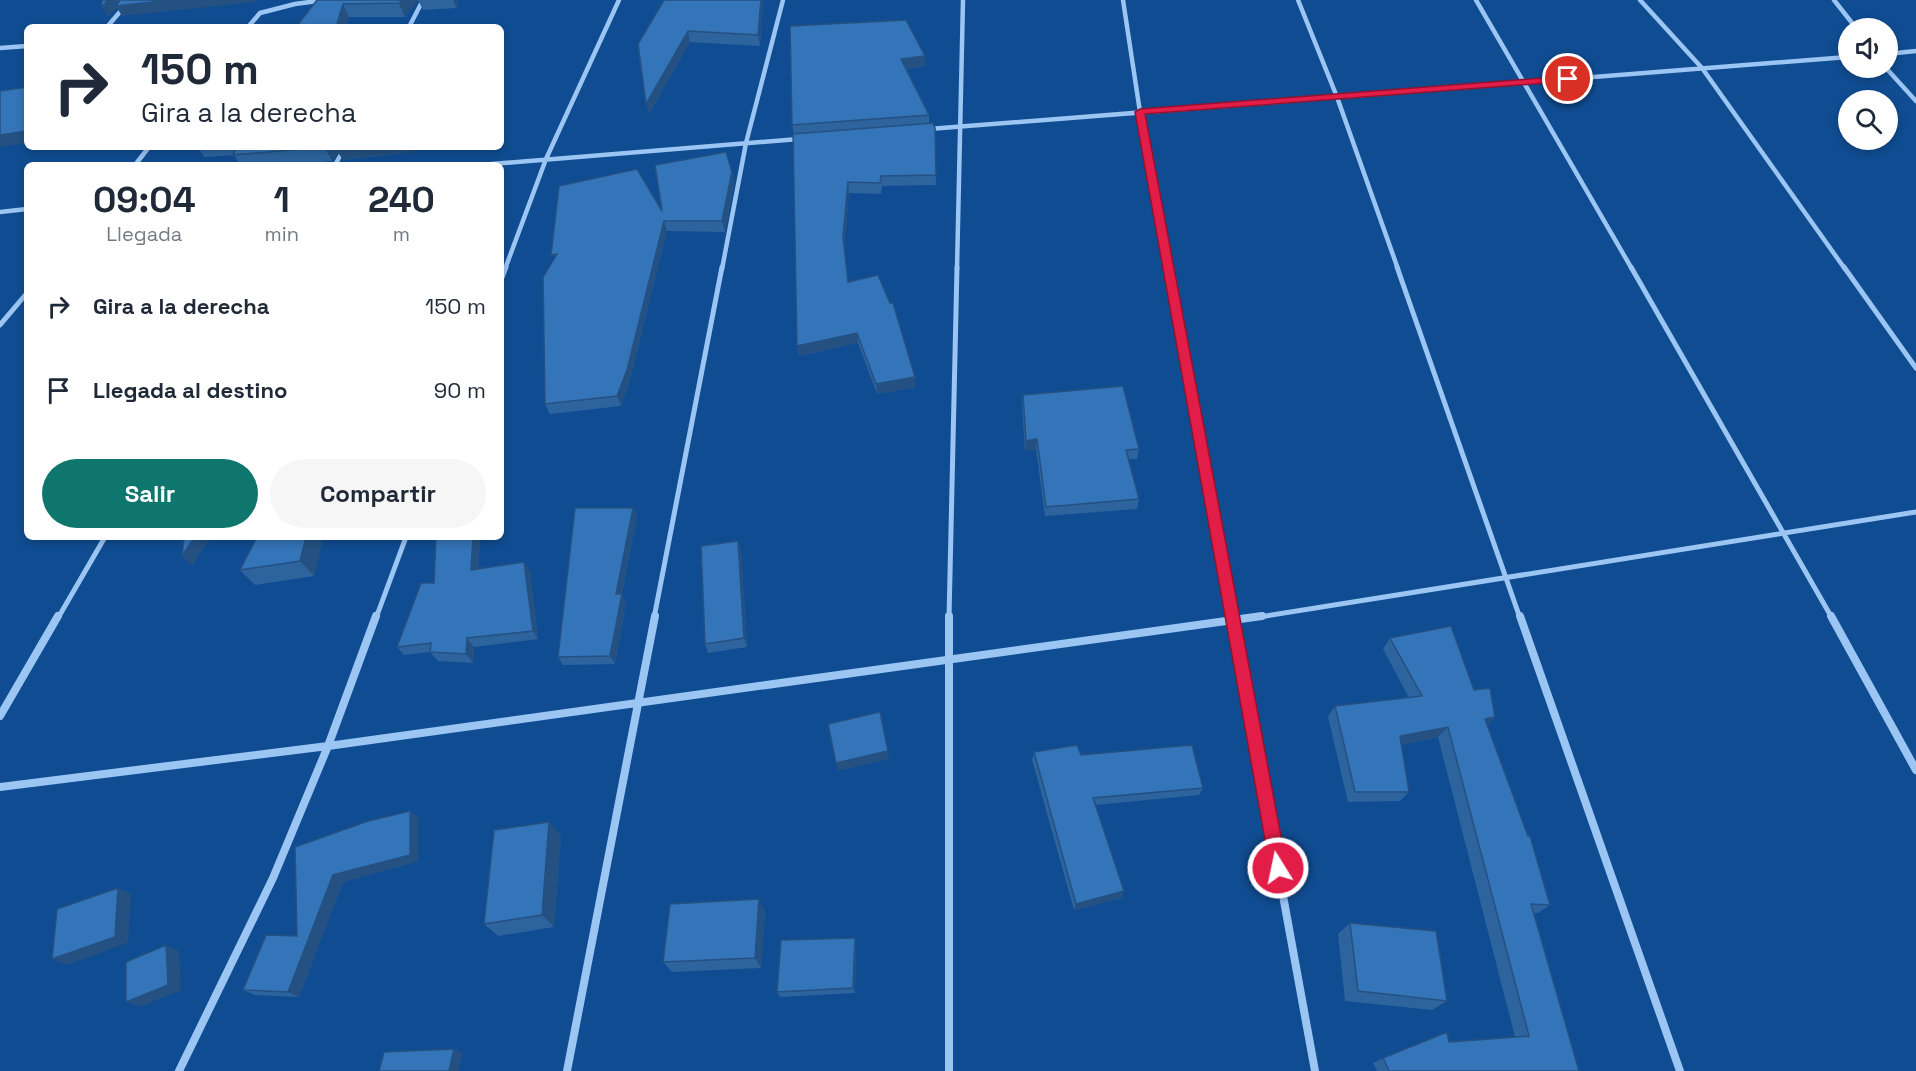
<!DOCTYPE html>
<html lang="es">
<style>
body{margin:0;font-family:"Space Grotesk",sans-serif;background:#f6f6f7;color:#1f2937;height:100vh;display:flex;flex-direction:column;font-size:22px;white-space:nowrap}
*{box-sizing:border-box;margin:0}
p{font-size:20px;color:#747a83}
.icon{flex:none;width:33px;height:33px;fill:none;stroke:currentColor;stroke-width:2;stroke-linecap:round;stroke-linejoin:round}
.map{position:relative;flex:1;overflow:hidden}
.side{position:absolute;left:24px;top:162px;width:480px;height:378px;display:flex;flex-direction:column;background:#fff;border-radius:9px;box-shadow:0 3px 9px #0003}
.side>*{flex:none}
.hud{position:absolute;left:24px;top:24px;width:480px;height:126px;border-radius:9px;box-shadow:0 3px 9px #0003;background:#fff;color:#1f2937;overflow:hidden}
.tools{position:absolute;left:1838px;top:18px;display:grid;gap:12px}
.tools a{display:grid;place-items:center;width:60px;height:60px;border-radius:50%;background:#fff;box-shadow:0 3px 9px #0003;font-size:30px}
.pin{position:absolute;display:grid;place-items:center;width:51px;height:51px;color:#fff;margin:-26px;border:3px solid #fff;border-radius:50%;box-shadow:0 2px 6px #0007}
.me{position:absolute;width:66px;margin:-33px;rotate:350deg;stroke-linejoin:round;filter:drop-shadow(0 0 4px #0008)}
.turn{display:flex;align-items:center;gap:21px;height:126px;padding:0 18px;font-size:27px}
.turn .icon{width:78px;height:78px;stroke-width:2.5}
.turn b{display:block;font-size:42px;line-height:51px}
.eta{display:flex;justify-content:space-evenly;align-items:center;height:102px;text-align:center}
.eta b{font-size:36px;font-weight:700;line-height:42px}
.button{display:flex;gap:12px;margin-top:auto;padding:12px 18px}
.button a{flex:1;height:69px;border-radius:36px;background:#0f766e;color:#fff;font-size:24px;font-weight:700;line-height:69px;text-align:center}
.button a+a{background:#f6f6f7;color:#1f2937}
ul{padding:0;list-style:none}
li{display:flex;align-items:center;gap:18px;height:84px;padding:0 18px}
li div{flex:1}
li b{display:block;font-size:22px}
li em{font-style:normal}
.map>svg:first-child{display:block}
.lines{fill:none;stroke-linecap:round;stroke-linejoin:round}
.minor-far2{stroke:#9bc5f3;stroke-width:4.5}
.minor-far1{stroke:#9bc5f3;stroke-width:5}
.minor{stroke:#9bc5f3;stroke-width:8}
.wall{fill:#2d649e}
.shaded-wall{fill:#245181}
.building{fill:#3474b8;stroke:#245181;stroke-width:1.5}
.route{fill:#e11d48;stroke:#92132f;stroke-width:1.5}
</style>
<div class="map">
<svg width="1916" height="1071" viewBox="0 0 1916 1071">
<rect width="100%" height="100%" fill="#104c91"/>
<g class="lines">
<!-- minor-far2 -->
<path class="minor-far2" d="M1123 0 1140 112 1169 269
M1298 0 1337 97 1398 269
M1476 0 1632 269
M1640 0 1702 68 1845 269
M1834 0 1856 28
M107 27 130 0
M248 27 260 13 295 4 325 0
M409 27 423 0
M0 48 27 46
M1887 54 1916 51
M1886 68 1916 101
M929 129 1848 57
M135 165 149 147
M335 165 345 147
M480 165 799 139
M0 212 27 209
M505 269 546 159 619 0
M722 269 746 143 783 0
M957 269 963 0"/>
<!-- minor-far1 -->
<path class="minor-far1" d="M1168 267 1232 618
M1397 267 1520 618
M1631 267 1832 618
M1844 267 1916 368
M501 280 506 267
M0 325 27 293
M58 618 105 537
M376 618 406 537
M654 618 722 267
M949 618 957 267
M1253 618 1916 512"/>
<!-- minor -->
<path class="minor" d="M1232 616 1315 1071
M1520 616 1680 1071
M1831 616 1916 770
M0 716 58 616
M0 787 328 746 1262 616
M179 1071 273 878 328 746 376 616
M567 1071 655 616
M949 1071V616"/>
</g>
<!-- wall -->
<path class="wall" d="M317 0H458L456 8 423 10 418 0 405 17H349Z
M664 0H763L760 46 690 42 649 114Z
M925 56V66L906 69 929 115V124L935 128 936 185 882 186 881 194 849 193 844 248 848 282 915 377V387L877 394 858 343 799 356 797 346 794 134 792 125Z
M198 147H414L413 152 343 160 338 152 332 161 288 165H240L234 155 204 157Z
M732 172 734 183 725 232 667 231 630 380 621 406 550 414 545 404 662 211Z
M1023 395 1139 449 1137 459H1129L1139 499 1137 509 1045 516 1036 449 1025 451 1022 405Z
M633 508 637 517 622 594 626 603 615 664 563 665 558 657Z
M257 537H323L314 576 255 585 240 570Z
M436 537H480L478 569 530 571 538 639 474 647 473 663 438 661 430 652 404 655 397 647 434 583Z
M741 550 747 647 708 653 705 644Z
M1390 638 1487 725 1550 905 1538 913H1534L1579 1071H1377L1373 1063 1383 1058 1449 1042 1515 1037 1438 737 1401 745 1409 792 1400 801 1348 802 1328 717 1335 706 1409 698 1383 649Z
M1034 752 1081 755 1203 788 1199 795 1095 805 1124 891 1122 898 1074 910 1032 760Z
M410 811 418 818V861L343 882 299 997 255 995 243 990 297 936 295 847Z
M549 822 561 836 554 927 498 936 484 924Z
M765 911 761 968 672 972 663 962Z
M1350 923 1447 1001 1432 1010 1345 1001 1338 934Z
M856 943 855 993 780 997 777 992Z"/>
<!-- shaded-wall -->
<path class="shaded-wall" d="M108 0H255V2L122 16 117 8 108 17 102 7Z
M402 0H418L405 17 399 3Z
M453 0H458L456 8Z
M761 0H763L760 46 758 35Z
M343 4 349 17 347 27H336Z
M688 31 690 42 649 114 646 104Z
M925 56V66L902 70 901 59Z
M27 131V143L0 147V135Z
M324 147H414L413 152 343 160 338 152 332 161Z
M732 172 734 183 725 232 722 221Z
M848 182 849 193 844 248 843 237Z
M664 221 667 231 630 380 621 406 617 396Z
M857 333 858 343 799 356 797 346Z
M915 377V387L877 394 876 384Z
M1037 439 1036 449 1025 451 1026 441Z
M633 508 637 517 620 603 616 594Z
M195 537H211L192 566 182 556Z
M306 537H323L314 576 300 561Z
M473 537H480L478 579 471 570Z
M738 541 741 550 747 647 744 638Z
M524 562 530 571 538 639 533 631Z
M622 594 626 603 615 664 610 656Z
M467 638 474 647 473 663 466 654Z
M1495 717 1485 728V719Z
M1448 727 1438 737 1391 747 1400 736Z
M888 751 889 759 838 771 836 763Z
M410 811 418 818V861L343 882 299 997 288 992 333 875Z
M549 822 561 836 554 927 542 915Z
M118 888 131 894 128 943 66 965 52 959Z
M1124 891 1122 898 1074 910 1076 904Z
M759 899 765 911 761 968 755 958Z
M855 938 856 943 855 993 853 988Z
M166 945 179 951 181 990 140 1007 126 1002Z
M454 1049 463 1053 458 1071H449Z"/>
<!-- building -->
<path class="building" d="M102 0H108L102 7Z
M120 0H170L116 6Z
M317 0H402L399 3 343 4 336 27H296Z
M664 0H761L758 35 688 31 646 104 638 44Z
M906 20 925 56 901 59 929 115 792 125 790 26Z
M27 87V131L0 135V91Z
M933 123 935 128 936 175 881 176 880 183 848 182 843 237 848 282 878 275 890 303H893L915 377 876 384 857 333 797 346 793 134Z
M237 147H324L233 155Z
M726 152 732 172 722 221H664L627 370 617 396 545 404 543 277 557 254 551 255 559 186 637 169 662 211 655 165Z
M1123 386 1139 449 1126 450 1139 499 1046 507 1037 439 1026 441 1023 395Z
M575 508H633L616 594H622L610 656 558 657Z
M184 537H195L182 556Z
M257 537H306L300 561 240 570Z
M436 537H473L471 570 524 562 533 631 467 638 466 654 430 652 431 643 397 647 421 583H434Z
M738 541 744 638 705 644 701 546Z
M1451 626 1474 690 1490 688 1495 717 1485 719 1528 836H1530L1550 905 1531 904 1579 1071H1389L1383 1058 1447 1032 1449 1042 1529 1036 1448 727 1400 736 1409 792H1355L1335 706 1422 696 1390 638Z
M880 712 888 751 836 763 828 724Z
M1077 745 1081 755 1192 745 1203 788 1093 798 1124 891 1076 904 1034 752Z
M410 811V855L333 875 288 992 243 990 266 935 297 936 295 847 368 821Z
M549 822 542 915 484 924 494 830Z
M118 888 115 937 52 959 57 909Z
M759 899 755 958 663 962 670 904Z
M1350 923 1436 931 1447 1001 1358 991Z
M855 938 853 988 777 992 781 940Z
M166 945 168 985 126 1002V962Z
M454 1049 449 1071H379L384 1052Z"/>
<!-- route -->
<path class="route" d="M1568 76 1573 79 1571 81 1145 114 1287 868 1284 874 1278 877 1272 874 1270 868 1135 112 1140 109Z"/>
</svg>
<div class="tools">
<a><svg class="icon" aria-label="sound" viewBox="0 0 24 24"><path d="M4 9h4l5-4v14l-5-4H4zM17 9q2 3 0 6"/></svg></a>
<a><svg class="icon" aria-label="search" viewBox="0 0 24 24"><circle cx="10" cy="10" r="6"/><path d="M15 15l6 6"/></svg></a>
</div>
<div class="pin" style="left:1568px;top:79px;background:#d93025"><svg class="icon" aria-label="arrive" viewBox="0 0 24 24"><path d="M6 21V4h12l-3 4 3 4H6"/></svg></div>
<svg class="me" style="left:1278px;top:868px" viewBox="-20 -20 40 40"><circle r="17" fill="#e11d48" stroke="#fff" stroke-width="3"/><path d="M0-11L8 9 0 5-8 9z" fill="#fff"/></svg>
<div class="hud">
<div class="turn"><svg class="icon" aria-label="right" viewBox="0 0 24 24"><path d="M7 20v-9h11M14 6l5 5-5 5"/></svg><div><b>150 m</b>Gira a la derecha</div></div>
</div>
<section class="side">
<div class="eta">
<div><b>09:04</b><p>Llegada</p></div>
<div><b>1</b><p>min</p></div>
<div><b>240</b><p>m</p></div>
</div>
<ul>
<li><svg class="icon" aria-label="right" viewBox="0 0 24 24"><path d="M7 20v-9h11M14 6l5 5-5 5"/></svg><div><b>Gira a la derecha</b></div><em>150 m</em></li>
<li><svg class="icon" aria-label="arrive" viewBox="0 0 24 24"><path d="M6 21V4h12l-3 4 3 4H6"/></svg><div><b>Llegada al destino</b></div><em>90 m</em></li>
</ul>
<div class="button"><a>Salir</a><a>Compartir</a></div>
</section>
</div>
